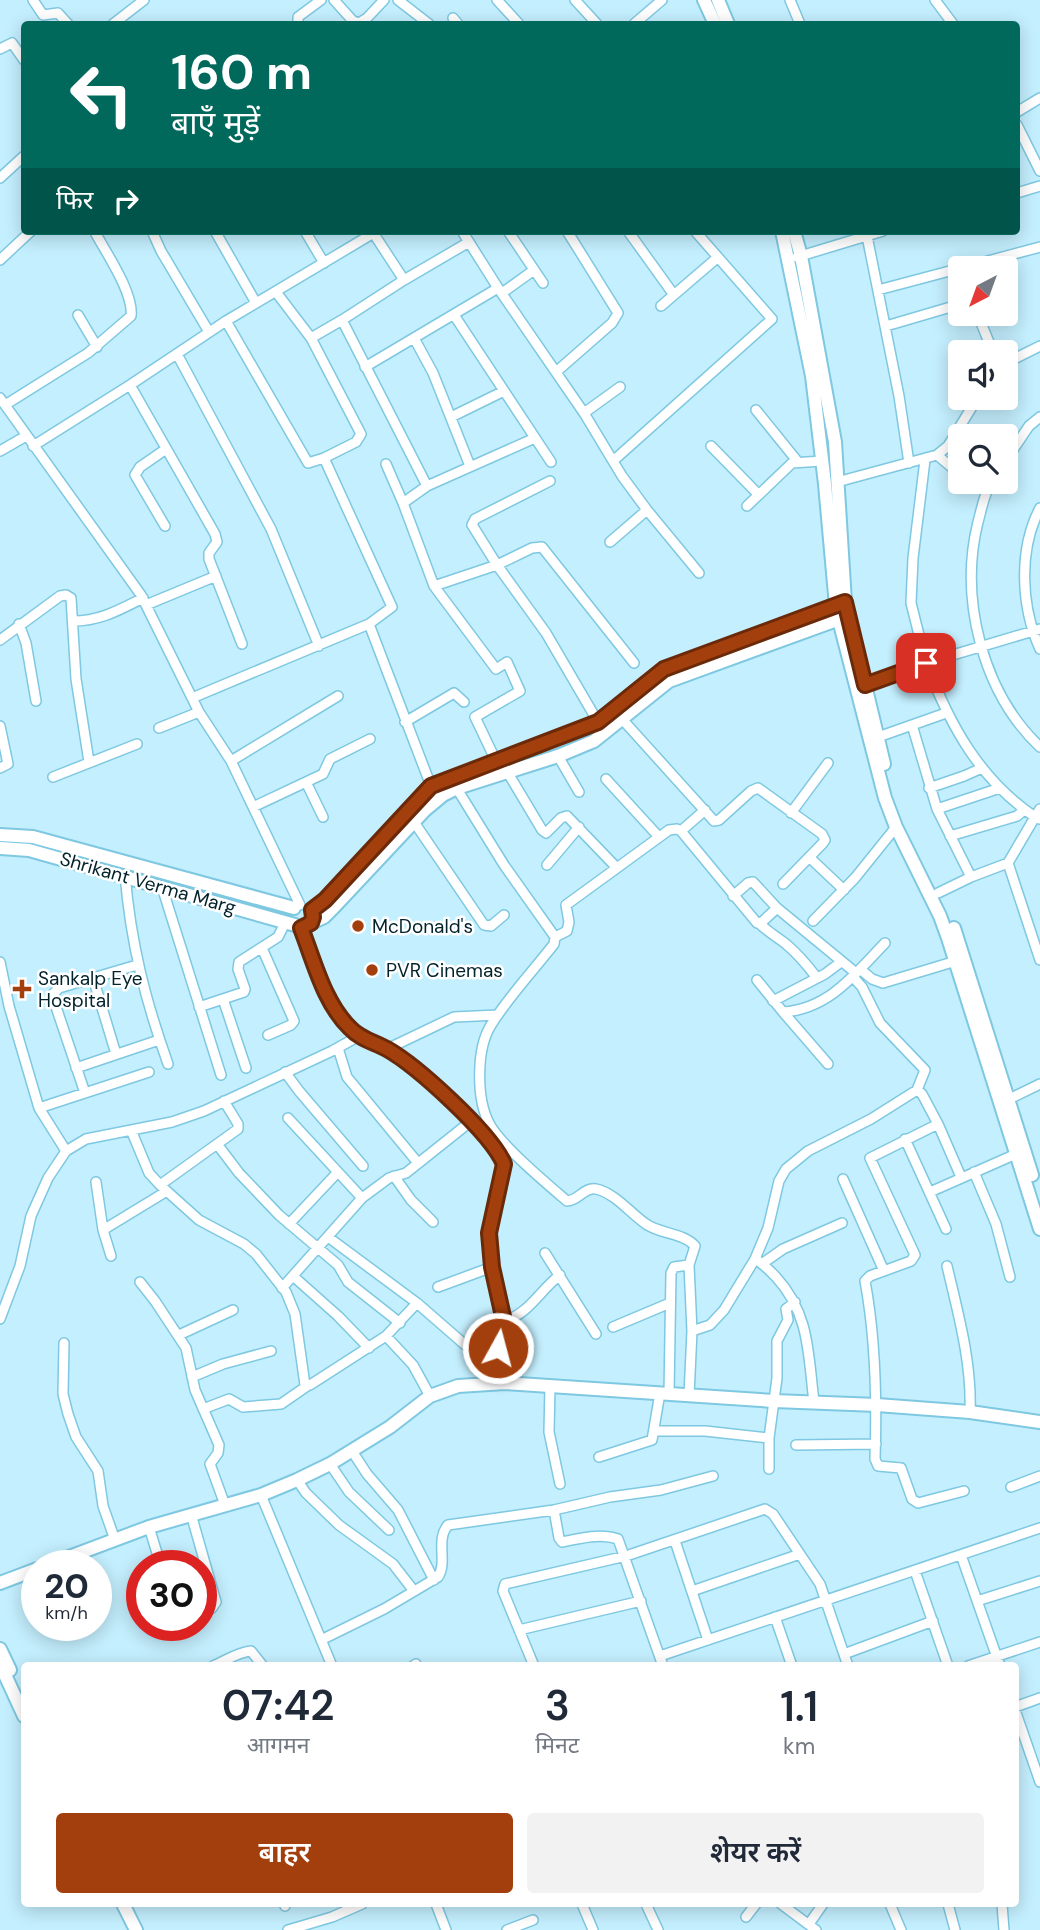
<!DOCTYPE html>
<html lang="hi">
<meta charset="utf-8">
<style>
body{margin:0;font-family:"DM Sans","Noto Sans Devanagari",sans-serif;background:#f2f2f3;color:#1f2937;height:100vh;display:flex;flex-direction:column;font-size:26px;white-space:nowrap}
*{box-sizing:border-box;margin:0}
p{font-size:23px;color:#747a83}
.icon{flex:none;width:38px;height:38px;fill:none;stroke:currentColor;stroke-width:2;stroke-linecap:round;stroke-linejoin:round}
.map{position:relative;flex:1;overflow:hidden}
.panel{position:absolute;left:21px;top:1662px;width:998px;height:245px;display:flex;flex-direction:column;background:#fff;border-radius:7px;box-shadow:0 4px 18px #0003}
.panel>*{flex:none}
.guide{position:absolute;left:21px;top:21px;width:999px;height:214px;border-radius:7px;box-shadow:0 4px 18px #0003;background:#00695c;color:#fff;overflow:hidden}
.needle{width:46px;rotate:221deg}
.tools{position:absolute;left:948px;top:256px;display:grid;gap:14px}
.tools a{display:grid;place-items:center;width:70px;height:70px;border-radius:7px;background:#fff;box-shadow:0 4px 18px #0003;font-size:35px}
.speed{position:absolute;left:21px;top:1550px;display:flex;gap:14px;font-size:35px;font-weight:700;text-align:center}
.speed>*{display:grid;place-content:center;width:91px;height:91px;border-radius:50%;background:#fff;box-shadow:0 4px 18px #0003;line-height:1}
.speed small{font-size:18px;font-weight:400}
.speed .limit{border:10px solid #d22;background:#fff;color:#111}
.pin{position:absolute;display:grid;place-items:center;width:60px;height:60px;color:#fff;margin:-30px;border-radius:14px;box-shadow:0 4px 10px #0006}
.me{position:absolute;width:77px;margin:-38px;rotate:7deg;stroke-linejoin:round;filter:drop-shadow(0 0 5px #0008)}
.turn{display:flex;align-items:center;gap:24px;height:147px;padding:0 35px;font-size:32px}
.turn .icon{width:91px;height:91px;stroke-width:2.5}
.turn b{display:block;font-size:49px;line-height:60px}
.then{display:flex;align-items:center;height:66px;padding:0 35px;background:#0003;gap:14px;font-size:26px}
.eta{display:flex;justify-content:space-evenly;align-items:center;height:119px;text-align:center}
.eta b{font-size:42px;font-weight:600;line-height:49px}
.cta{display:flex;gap:14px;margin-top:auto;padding:14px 35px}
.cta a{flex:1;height:80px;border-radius:7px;background:#a33f0c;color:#fff;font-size:28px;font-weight:600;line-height:80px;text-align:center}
.cta a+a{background:#f2f2f3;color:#1f2937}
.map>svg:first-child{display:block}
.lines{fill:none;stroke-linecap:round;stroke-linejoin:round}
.street-casing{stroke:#7ec8e1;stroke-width:12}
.secondary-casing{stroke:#7ec8e1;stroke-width:16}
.street{stroke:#fff;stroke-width:9}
.secondary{stroke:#fff;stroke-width:12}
.route-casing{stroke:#6a2908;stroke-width:18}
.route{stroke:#a33f0c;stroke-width:12}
.poi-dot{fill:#a33f0c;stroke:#fff;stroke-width:2.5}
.labels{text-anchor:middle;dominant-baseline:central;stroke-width:5;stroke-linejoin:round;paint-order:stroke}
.street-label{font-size:19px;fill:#02222c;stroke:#fff}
.poi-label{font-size:19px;fill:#02222c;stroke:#fff;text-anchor:start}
</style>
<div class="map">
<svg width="1040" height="1930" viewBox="0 0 1040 1930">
<rect width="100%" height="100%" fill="#c4effe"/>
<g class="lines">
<!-- street casing -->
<g class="street-casing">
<path id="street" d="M33 0 43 15 58 13 68 24
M334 0 353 21 359 23 367 18 384 0
M398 0 429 24
M497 0 519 24
M575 0 597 24
M790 0 800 24
M935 0 953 24
M453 18 458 24
M113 24 144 0
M298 24V17L321 0
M634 24 662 0
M0 49 12 43 24 60
M1017 112 1040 98
M1017 125 1040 171
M0 178 24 156
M1017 193 1040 186
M152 231 161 251 209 332
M215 231 256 303
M305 231 324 263
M462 231 498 288 584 413 622 476 647 510 699 573
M508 231 543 283
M628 231 674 295
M866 231 899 396 909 463
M797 257 883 231
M0 260 31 231
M962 268 1040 247
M404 280 469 242
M878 290 961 268
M276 292 311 338 342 320 427 486 403 503 434 586 496 669 507 662 520 691 475 717 496 761
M502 293 534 270
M661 306 717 258
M977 313 993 352
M78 315 97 347
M454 315 551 462
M342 320 404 280 372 231
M226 321 308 463 324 458 392 607 369 624 431 786
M886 326 961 304
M311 338 361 434 356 442 324 458
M414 338 433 373 470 466
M177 354 271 529 319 646
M1006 363 1040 346
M365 367 498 288
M556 372 612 323 618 313 567 231
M130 385 215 534 217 542 209 553V559L242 644
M0 398 141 595 199 712 231 761 300 905
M5 405 88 353 131 316C134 294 107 254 96 234
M756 410 798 462
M584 413 620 387
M451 417 504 391
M33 446 130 385 226 321 377 231
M711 446 758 494
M0 451 26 436
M937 455 961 475
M925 460 913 558 911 603 926 663 1040 629
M1006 460 1029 426 1040 417
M613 461 772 319 695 231
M386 464 403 503
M550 481 475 519 472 525 474 528 497 565 532 548 542 547 634 663
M969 481 987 490
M992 481C984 493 982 508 978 522 959 598 982 692 1040 747
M837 482 937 455 948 446 978 397
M427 486 535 438
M747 506 792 463 822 461
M1040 508C1018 550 1021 607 1040 649
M165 526 135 475 140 467 166 449
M610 542 647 510
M434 586 497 565 546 633 598 722
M146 605 216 576
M73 621C100 621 119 610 143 598
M19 624 26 643 36 701
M0 640 60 596 66 595 71 598 76 679 89 762
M865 685 926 663C950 725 979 779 1035 817L1040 809
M192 698 369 624
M622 719 714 821 719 820 751 791 758 788 822 834 825 840 823 843 783 884
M405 722 454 693 464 702
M912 725 937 809 971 877
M0 726 8 764 0 768
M159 728 199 712
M878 737 946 713
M558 756 579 792
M231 761 338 696
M508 773 542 830 546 833 561 818 567 816 617 868
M53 777 137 744
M606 779 659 837
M306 782 323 817
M454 784 504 865 555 937
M929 788 964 776 982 768
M253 807 323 774 330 759 370 739
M937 809 1000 788
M791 813 828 763
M414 822 484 925 491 926 504 915
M681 831 705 810
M950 836 1017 816 1024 810
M809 857 844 890
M1008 863 1035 817 1039 819
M547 865 579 827
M125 875C131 944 145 999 168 1064
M162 887 221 1075
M938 893 971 877 1008 863 1040 960
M733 896 748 883 753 882 777 908 856 973
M813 921 855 878 896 827
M760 924C768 932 777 937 786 944 798 954 808 966 817 978
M301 928C313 959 322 996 344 1022 359 1039 380 1043 398 1056 437 1085 473 1120 502 1159L504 1169 492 1212 489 1251 504 1321 498 1348 505 1383
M262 948 294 1021 291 1025 268 1035
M0 962 9 1006 39 1108 66 1151
M860 969 872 979 883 983 956 961
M853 977 862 987 880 1023 925 1070 917 1090
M93 978 116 1054
M757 980 783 1012
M223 999 246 1068
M773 1001 825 974 841 962
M199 1007 244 992 245 989 238 969 239 962 278 937 285 923
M338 1048 347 1077 418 1163
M387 1049 454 1017 498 1015
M828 1064 783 1012C829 1009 855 974 885 943
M76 1068 159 1040
M285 1072 299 1091 363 1166
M85 1093 52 995 59 988 137 965
M1007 1100 1040 1084
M39 1108 149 1072
M288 1118 362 1198
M938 1124 870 1158 915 1255 911 1261 870 1276 865 1281C876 1340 877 1400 875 1459L878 1466 901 1468 912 1499 918 1503 964 1491
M131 1130 149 1173 160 1185 199 1220 244 1244 256 1254 286 1292 295 1314 305 1385H310L386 1336 417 1303
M905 1139 946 1229
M217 1144 239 1173 279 1215 338 1265 348 1282 400 1323
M974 1172 996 1224 1010 1277
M394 1176 411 1200 433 1222
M843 1179 884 1271
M96 1182 103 1230
M160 1185 238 1129V1124L224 1101
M930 1192 1016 1154
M289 1224 337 1173
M328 1237 417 1303 471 1350 499 1345
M545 1253 596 1334
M111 1256 103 1230 167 1191
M755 1259C764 1264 769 1270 776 1277 810 1314 808 1354 814 1402
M763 1263 783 1249 842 1223
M947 1266C958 1313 972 1363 970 1412
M293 1276 338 1316 369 1348
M140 1282 155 1301 186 1348 195 1390 219 1445 218 1453 210 1464 225 1505
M438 1287 492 1267
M282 1288 362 1198 389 1178 406 1173 470 1122
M0 1319 20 1266 31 1216 48 1178 66 1151 86 1139 172 1122 204 1111 332 1051 359 1036
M504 1321C528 1315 541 1289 560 1275
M613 1327 670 1303
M692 1331 710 1325 724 1310 755 1259 768 1228 779 1181 786 1169 808 1151 871 1119 917 1090 922 1094 938 1124 961 1177
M179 1335 233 1310
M386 1336 413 1365 430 1396
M64 1343 63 1394 68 1414 76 1437 98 1471 103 1506 115 1540
M192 1377 223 1364 271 1351
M550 1386 549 1432 560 1484
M669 1394 671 1273 674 1267 689 1265
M689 1395 692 1331 689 1265 695 1246C684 1233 660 1234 646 1224 630 1213 615 1193 596 1189 584 1187 578 1201 567 1201 546 1183 503 1147 490 1125 476 1100 476 1049 491 1025 509 996 533 971 554 944L555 937 567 931 569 922 566 905 669 830 677 829 681 831 757 923 762 922 777 908
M203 1409 229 1399 243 1407 281 1404 307 1386
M655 1431H705L769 1438
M796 1445 876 1444
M352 1451 367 1474 398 1510 434 1580
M599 1457 652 1440 660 1393
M330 1464 349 1492 389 1530
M769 1469V1438L777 1378V1341L788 1320 786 1309 795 1302
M297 1480 306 1493 339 1525 393 1564 414 1591
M1011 1487 1040 1476
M261 1495 332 1666
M554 1510 559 1538 562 1542C580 1538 601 1533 618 1539L663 1666
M191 1514 216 1602 212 1608 201 1612
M149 1527 161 1566
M675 1541 708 1640
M961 1555 1000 1666
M915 1571 948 1666
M692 1591 800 1554
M977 1601 1040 1581
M775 1617 792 1666
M158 1627 160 1626
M519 1630 641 1601
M321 1640 384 1609 438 1577C448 1562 435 1540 448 1525L554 1510 610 1497 661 1490 713 1476
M844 1654 933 1621
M660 1656 1040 1528
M213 1666C225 1661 238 1652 251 1651L263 1666
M413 1666 416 1664
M534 1666 503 1591 505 1584 626 1556 765 1509 773 1514 820 1584 848 1666
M968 1666 1040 1642
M1015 1707 1040 1698
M1015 1710 1040 1782
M285 1904V1906
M436 1904 446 1930
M582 1904 593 1930
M646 1904 658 1930
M781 1904 816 1930
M890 1904 901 1930
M948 1904 955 1930
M1002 1904 1004 1930
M746 1917 756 1904
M809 1924 823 1904
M288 1930 332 1917 362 1904
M507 1930 533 1920"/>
</g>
<!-- secondary casing -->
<g class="secondary-casing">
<path id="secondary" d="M704 0 715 24
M718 0 728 24
M782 231 812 376 825 484 836 606 839 620 885 798 896 827 940 916 948 938 1040 1229
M794 231 801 256 835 442 845 602 884 764
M0 835 33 837 294 908
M0 848 29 850 295 925
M311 910 325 900 431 786 598 722 665 669 842 604
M311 923 324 917 335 906 425 810 443 795 457 788 558 756 594 741 669 681 845 617
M954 928 1032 1175
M45 1566 149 1527 261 1495 297 1480 330 1464 390 1427 430 1396 458 1386 505 1383 774 1401 877 1405 970 1412 1040 1422
M0 1583 37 1569
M0 1649 10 1670
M0 1664 24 1716
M123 1904 136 1930"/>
</g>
<!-- street -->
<use href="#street" class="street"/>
<!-- secondary -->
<use href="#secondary" class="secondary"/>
</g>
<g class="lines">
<!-- route casing -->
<g class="route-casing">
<path id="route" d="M498 1348 504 1321 492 1267 489 1233 504 1164C491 1133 417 1066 387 1049 374 1042 360 1039 350 1028 324 1003 314 961 301 928L311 923 313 917 312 910 325 900 431 786 598 722 664 669 845 602 865 685 926 663"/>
</g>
<!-- route -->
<use href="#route" class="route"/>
</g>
<!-- markers -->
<g class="poi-dot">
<circle cx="358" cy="926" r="7"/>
<circle cx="372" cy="970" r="7"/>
<path d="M18.5 978.5h7v7h7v7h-7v7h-7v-7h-7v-7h7z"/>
</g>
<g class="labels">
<!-- street labels -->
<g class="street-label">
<text transform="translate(148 883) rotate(16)">Shrikant Verma Marg</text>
</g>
<!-- poi labels -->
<g class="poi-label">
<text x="372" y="926">McDonald's</text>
<text x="386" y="970">PVR Cinemas</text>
<text x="38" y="978">Sankalp Eye<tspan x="38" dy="22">Hospital</tspan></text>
</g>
</g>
</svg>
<div class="tools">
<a><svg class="needle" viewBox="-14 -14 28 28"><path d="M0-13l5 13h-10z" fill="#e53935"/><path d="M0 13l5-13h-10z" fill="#747a83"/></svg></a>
<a><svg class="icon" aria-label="sound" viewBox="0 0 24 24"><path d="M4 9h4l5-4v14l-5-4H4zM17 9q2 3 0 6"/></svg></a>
<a><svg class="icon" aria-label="search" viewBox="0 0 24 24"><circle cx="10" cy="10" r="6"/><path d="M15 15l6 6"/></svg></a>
</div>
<div class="speed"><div>20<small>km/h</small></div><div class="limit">30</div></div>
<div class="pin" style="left:926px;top:663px;background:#d93025"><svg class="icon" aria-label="arrive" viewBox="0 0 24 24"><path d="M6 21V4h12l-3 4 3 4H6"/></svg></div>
<svg class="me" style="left:498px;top:1348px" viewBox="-20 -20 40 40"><circle r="17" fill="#a33f0c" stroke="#fff" stroke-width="3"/><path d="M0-11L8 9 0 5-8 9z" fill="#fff"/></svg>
<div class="guide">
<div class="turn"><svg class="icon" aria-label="left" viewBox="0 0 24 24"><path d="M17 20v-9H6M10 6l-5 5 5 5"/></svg><div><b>160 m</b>बाएँ मुड़ें</div></div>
<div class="then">फिर<svg class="icon" aria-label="right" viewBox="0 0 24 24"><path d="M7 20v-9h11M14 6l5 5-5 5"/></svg></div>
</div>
<section class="panel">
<div class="eta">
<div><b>07:42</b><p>आगमन</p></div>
<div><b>3</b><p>मिनट</p></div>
<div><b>1.1</b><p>km</p></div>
</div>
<div class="cta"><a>बाहर</a><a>शेयर करें</a></div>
</section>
</div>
